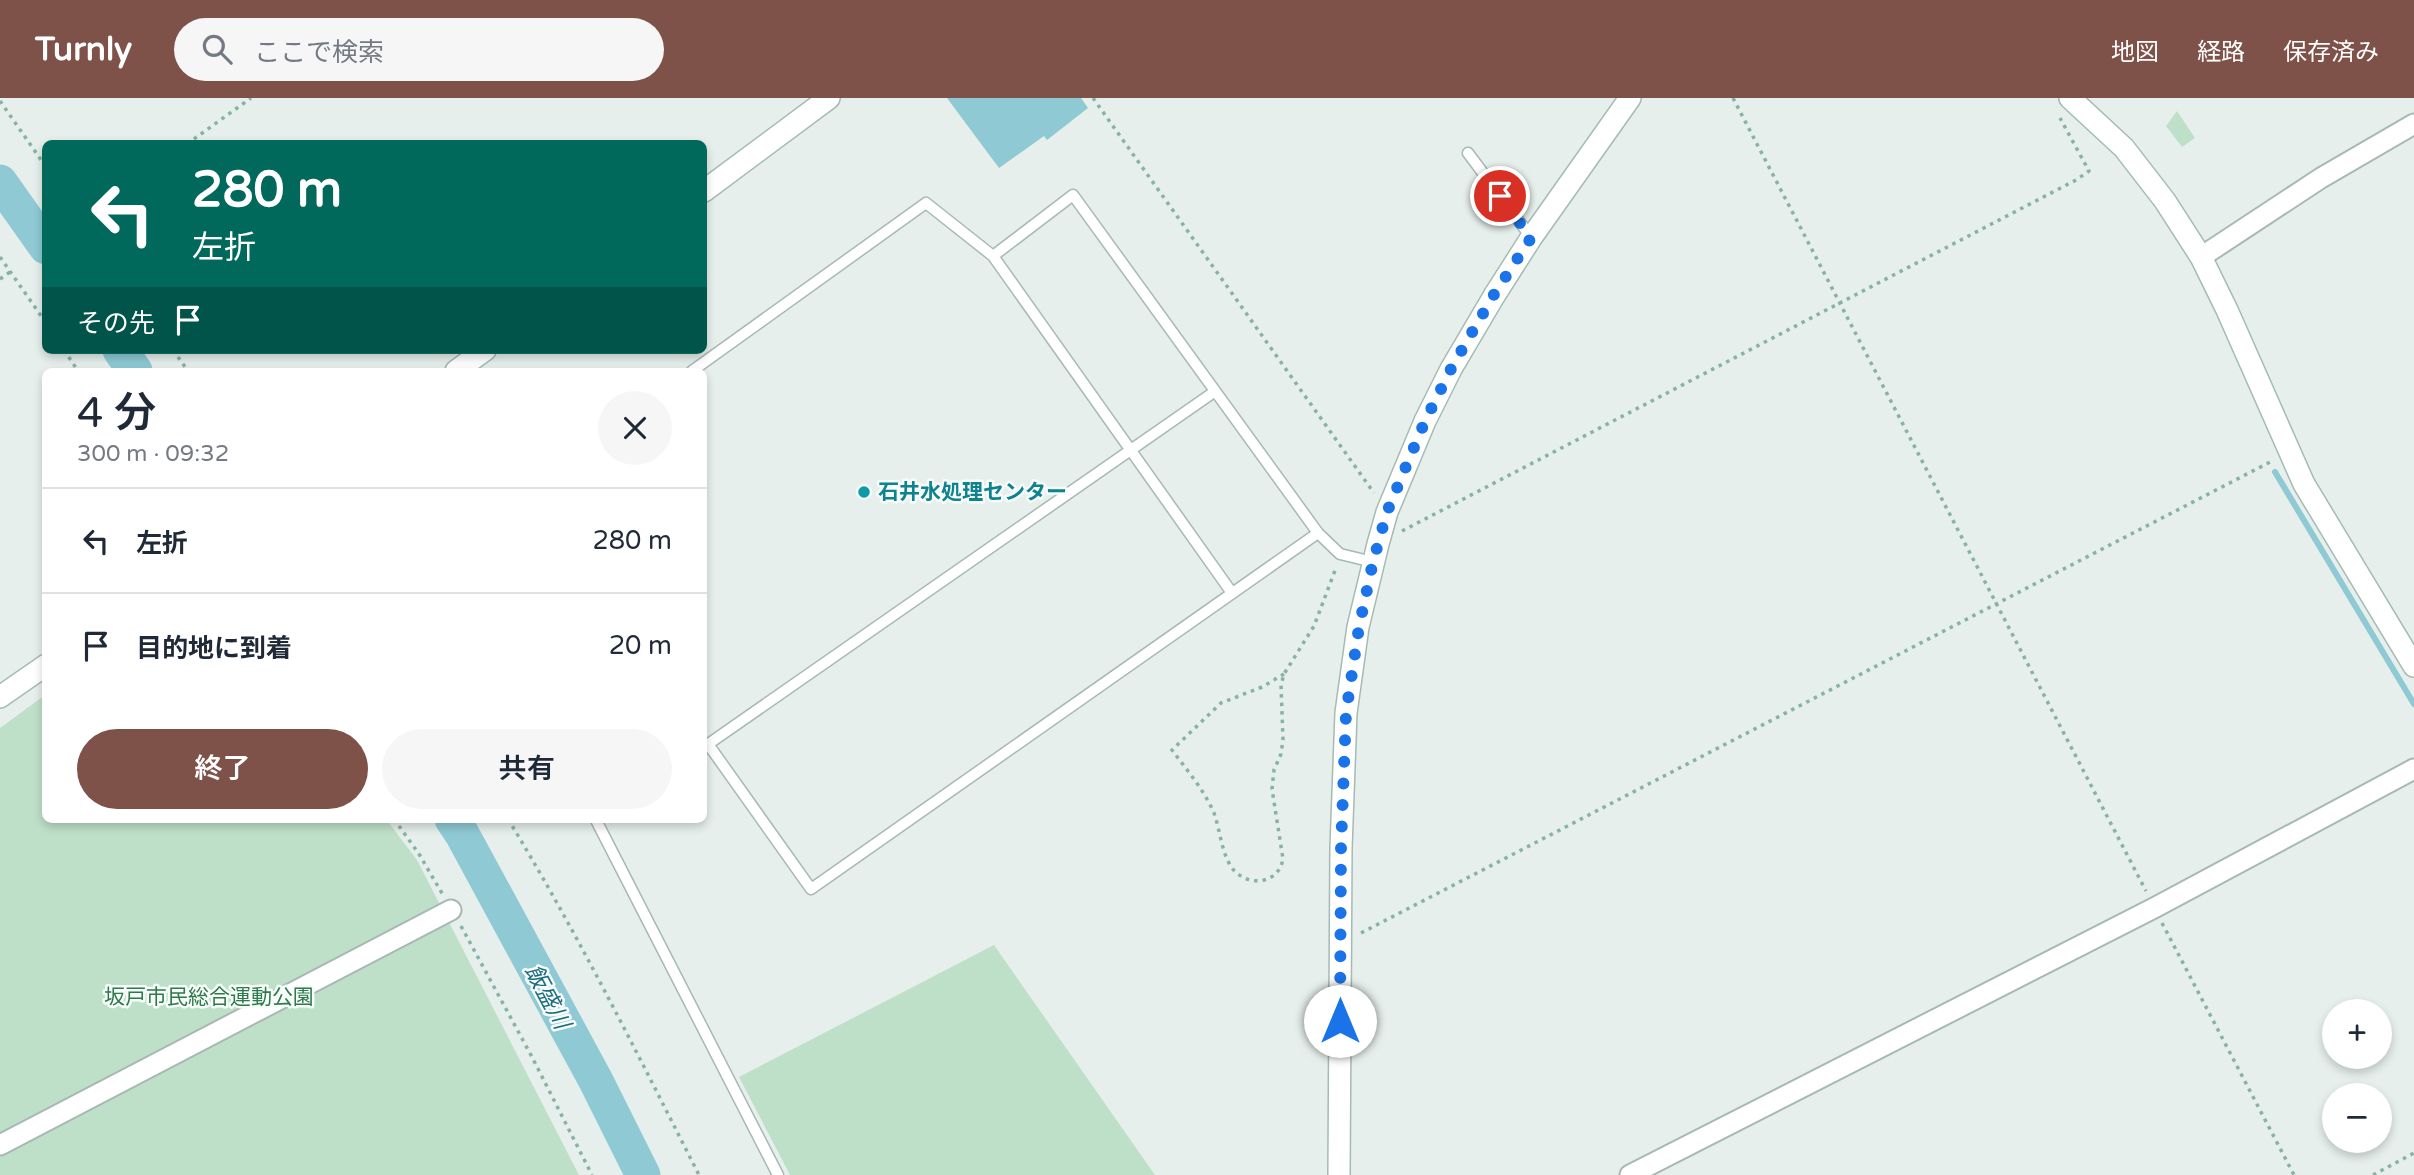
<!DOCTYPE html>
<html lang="ja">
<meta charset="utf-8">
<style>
body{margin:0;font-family:"Varela Round","Noto Sans JP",sans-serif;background:#f6f6f7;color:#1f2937;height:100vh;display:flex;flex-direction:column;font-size:26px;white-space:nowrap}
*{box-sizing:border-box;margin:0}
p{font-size:23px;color:#747a83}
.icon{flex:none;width:38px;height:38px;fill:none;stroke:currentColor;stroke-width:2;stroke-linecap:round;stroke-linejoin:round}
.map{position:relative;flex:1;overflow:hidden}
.drawer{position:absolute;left:42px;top:270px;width:665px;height:455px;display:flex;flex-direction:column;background:#fff;border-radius:10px;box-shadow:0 4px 10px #0003}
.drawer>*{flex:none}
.banner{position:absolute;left:42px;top:42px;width:665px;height:214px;border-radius:10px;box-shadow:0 4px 10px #0003;background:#00695c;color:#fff;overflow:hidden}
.buttons{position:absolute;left:2322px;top:901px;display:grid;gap:14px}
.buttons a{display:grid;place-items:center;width:70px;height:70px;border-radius:50%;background:#fff;box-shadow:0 4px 10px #0003;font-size:35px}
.pin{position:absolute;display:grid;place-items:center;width:60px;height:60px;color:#fff;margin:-30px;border:4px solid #fff;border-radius:50%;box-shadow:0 2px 7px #0007}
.me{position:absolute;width:77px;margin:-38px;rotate:0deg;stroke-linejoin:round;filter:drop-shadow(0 0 5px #0008)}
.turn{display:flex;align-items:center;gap:24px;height:147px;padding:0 35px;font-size:32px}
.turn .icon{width:91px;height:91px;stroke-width:2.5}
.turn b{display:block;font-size:49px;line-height:60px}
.then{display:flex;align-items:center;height:66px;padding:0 35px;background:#0003;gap:14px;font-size:26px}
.round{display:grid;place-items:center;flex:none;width:74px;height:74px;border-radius:37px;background:#f6f6f7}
.overview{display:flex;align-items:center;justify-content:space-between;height:119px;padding:0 35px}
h1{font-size:42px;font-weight:600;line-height:52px}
.action{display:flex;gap:14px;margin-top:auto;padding:14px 35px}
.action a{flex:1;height:80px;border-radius:42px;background:#7f5249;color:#fff;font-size:28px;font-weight:600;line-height:80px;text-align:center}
.action a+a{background:#f6f6f7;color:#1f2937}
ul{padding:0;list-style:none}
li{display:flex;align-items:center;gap:21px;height:105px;padding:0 35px;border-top:2px solid #e0e1e3}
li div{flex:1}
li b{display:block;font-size:26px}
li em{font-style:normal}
header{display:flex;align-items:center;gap:42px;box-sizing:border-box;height:98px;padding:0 35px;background:#7f5249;color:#fff}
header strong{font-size:33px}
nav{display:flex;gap:38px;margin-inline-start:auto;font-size:24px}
.search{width:490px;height:63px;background:#f6f6f7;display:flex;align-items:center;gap:18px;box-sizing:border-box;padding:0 24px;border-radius:38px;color:#747a83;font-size:26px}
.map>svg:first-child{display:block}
.green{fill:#bfe0c8}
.water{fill:#8ec9d4}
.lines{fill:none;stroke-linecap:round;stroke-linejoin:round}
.stream{stroke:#8ec9d4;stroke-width:6}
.river{stroke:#8ec9d4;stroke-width:35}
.lane-casing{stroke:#a8b8b2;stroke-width:13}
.street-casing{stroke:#a8b8b2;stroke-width:23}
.secondary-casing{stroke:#a4bbb3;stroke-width:24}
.path{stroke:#86b3a5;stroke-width:3.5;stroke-dasharray:3.5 5;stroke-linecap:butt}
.lane{stroke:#fff;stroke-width:10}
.street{stroke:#fff;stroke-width:19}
.secondary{stroke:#fff;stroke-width:21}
.route{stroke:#1a73e8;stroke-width:12;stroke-dasharray:0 21.6}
.culture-dot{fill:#0f9aa8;stroke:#f7fbf9;stroke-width:2.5}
.labels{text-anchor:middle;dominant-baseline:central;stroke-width:5;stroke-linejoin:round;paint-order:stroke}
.culture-label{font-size:21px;font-weight:bold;fill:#0d838f;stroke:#f7fbf9;text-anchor:start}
.park-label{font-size:21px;fill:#2d7a4b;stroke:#f7fbf9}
.water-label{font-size:23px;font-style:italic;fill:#1c6f80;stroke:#f7fbf9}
</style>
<header>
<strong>Turnly</strong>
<div class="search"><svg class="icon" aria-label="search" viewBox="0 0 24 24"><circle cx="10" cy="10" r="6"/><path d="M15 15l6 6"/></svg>ここで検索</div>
<nav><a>地図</a><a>経路</a><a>保存済み</a></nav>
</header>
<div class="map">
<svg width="2414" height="1077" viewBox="0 0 2414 1077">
<rect width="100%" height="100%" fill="#e6efeb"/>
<!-- green -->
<path class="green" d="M2177 13 2195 40 2182 49 2166 28Z
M45 597 46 721H386L417 762 579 1077H0V630Z
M994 847 1155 1077H790L739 979Z"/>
<!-- water -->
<path class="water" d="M947 0H1081L1088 10 1047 42 1044 38 999 70Z"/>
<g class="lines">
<!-- stream -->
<path class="stream" d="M2275 374 2414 606"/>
<!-- river -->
<path class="river" d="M0 84 46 149
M120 252 135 273
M452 721 462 736 596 983 643 1077"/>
<!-- lane casing -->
<g class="lane-casing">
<path id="lane" d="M1468 55 1531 139
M993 158 1232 495
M692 273 926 105 993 158 1073 97 1318 435 1340 456 1373 464
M708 646 811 791 1318 435
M704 649 1214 294
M600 721 597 724 778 1077"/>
</g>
<!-- street casing -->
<g class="street-casing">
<path id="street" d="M2201 159 2321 80 2414 26
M0 1047 451 812
M1630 1077 2154 810 2414 671"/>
</g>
<!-- secondary casing -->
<g class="secondary-casing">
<path id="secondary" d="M2070 0 2124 50 2165 103 2201 159 2227 212 2304 386 2414 568
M704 93 829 0
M456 273 485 252
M0 599 46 567
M1339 1077 1341 750 1346 615 1358 529 1378 446 1387 414 1425 323 1451 271 1494 198 1531 140 1630 0"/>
</g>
<!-- path -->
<path class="path" d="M1093 0 1374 395
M1733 0 2146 793
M0 3 46 69
M187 46 251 0
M0 159 46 225
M0 181 10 174
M64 252 78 273
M173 252 188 273
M1402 433 2076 82 2089 73 2060 20
M1284 576 1262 589 1221 605 1172 652C1187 672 1204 692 1214 715 1220 732 1221 751 1230 767 1243 789 1278 789 1283 761L1272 691 1274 672 1281 656 1283 642 1281 587 1284 576 1314 528 1336 470
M394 721 419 756 443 797
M508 721C578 836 638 957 699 1077
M2162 825 2294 1077
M461 828 532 959 592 1077
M1361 835 2274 362
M2373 1077 2414 1055"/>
<!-- lane -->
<use href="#lane" class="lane"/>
<!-- street -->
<use href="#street" class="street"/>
<!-- secondary -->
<use href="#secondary" class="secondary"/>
</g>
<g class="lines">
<!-- route -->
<path class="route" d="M1340 923 1341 750 1346 615 1359 529 1373 464 1387 414 1425 323 1451 271 1493 198 1531 140 1500 98"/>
</g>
<!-- markers -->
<circle class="culture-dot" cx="864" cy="394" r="7"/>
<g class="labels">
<!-- culture labels -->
<g class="culture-label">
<text x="878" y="394">石井水処理センター</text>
</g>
<!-- park labels -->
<g class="park-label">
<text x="209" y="899">坂戸市民総合運動公園</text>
</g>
<!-- water labels -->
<g class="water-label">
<text transform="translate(547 899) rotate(62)">飯盛川</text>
</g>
</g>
</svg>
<div class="buttons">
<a>+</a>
<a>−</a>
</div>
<div class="pin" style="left:1500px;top:98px;background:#d93025"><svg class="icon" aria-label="arrive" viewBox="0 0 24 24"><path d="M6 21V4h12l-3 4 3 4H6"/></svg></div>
<svg class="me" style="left:1340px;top:923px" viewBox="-20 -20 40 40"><circle r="19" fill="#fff"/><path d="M0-13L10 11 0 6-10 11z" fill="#1a73e8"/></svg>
<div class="banner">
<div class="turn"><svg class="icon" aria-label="left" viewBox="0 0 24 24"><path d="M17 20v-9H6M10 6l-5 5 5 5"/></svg><div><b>280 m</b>左折</div></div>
<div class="then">その先<svg class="icon" aria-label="arrive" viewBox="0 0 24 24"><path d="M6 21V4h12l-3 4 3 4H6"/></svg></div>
</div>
<section class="drawer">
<div class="overview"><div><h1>4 分</h1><p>300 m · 09:32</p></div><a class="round"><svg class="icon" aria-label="close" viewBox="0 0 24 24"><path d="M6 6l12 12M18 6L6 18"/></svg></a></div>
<ul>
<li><svg class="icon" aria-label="left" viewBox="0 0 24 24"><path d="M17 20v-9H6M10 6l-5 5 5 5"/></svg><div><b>左折</b></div><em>280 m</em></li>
<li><svg class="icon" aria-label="arrive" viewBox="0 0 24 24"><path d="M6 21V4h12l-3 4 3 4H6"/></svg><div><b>目的地に到着</b></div><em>20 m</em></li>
</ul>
<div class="action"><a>終了</a><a>共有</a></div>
</section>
</div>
